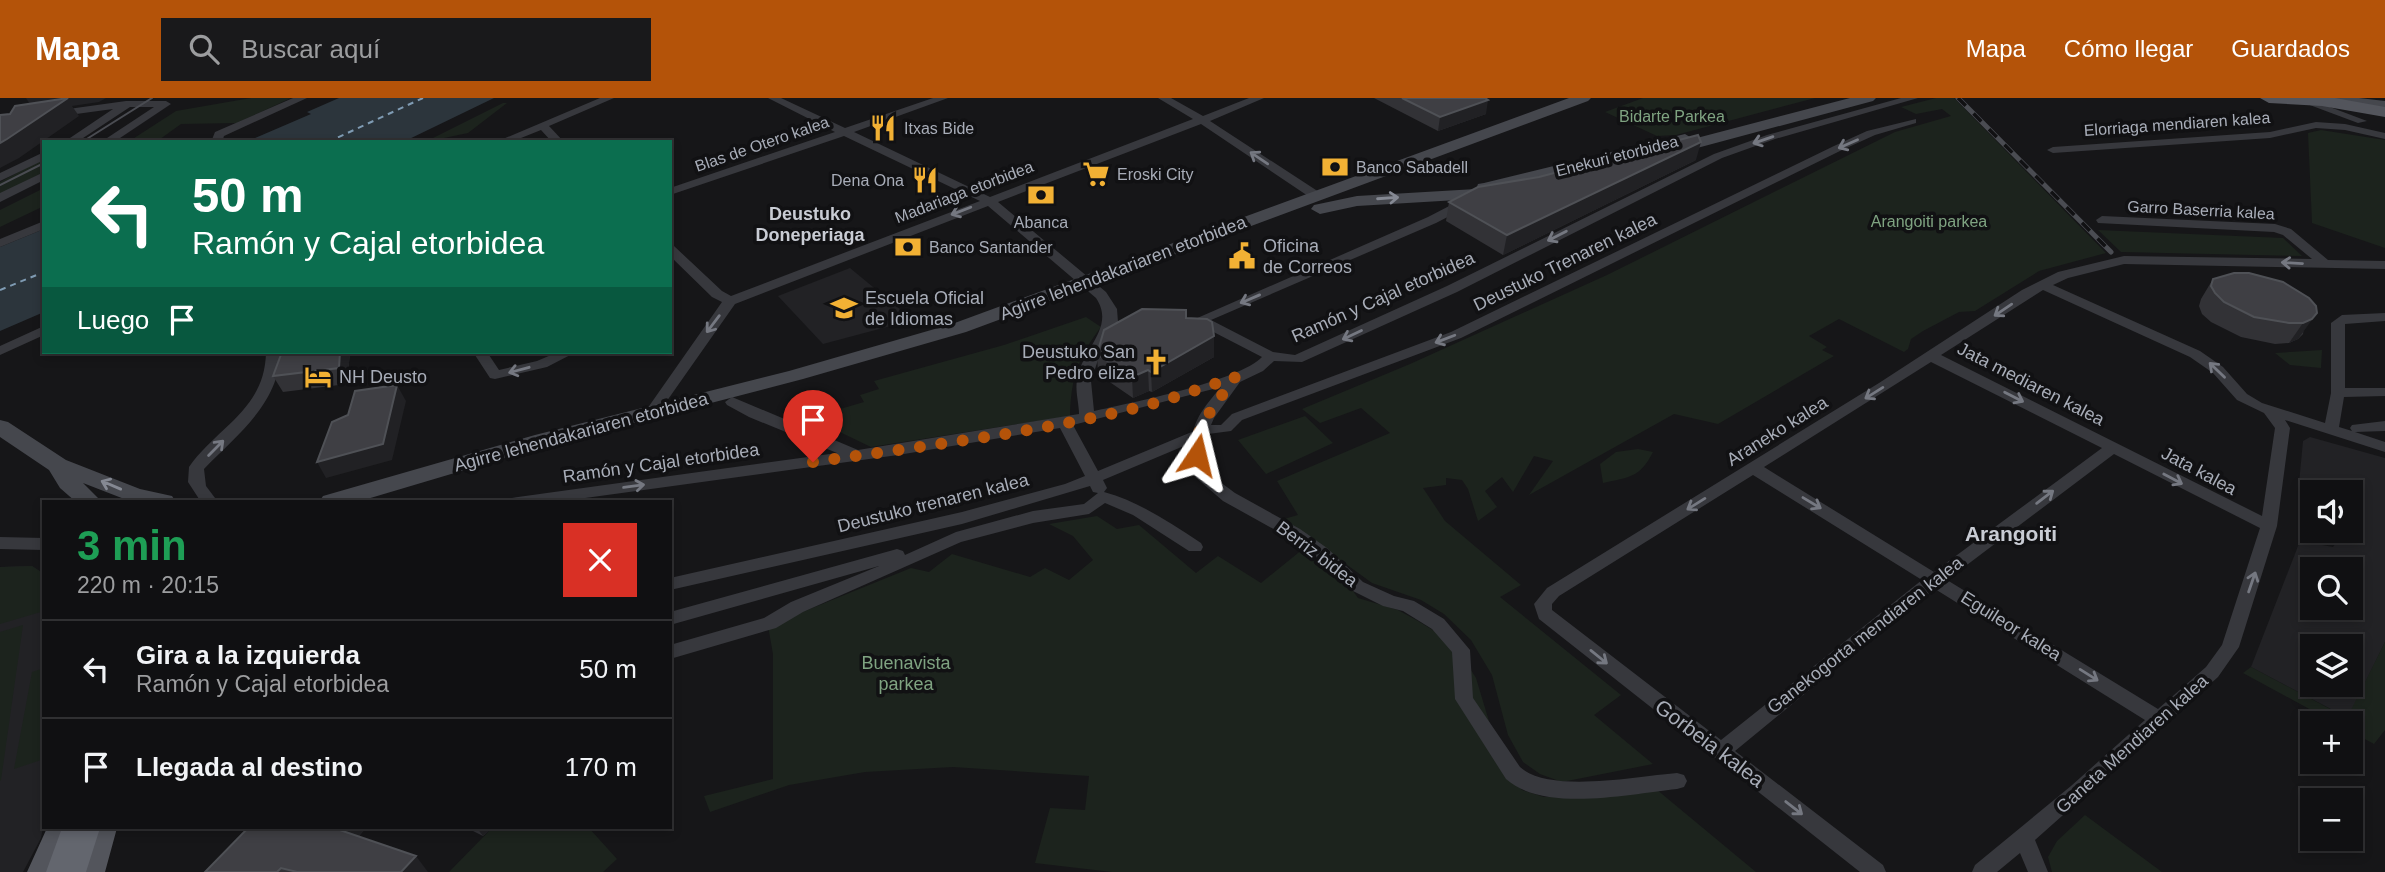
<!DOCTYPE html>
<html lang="es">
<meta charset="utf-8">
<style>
body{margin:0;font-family:Helvetica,sans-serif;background:#19191b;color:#f1f3f6;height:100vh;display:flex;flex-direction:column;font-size:26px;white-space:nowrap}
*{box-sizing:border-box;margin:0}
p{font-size:23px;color:#9c9d9f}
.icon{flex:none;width:38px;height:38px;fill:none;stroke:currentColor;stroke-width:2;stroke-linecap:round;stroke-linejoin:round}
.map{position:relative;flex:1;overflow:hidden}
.details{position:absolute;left:42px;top:402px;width:630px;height:329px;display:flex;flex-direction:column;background:#101012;border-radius:0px;box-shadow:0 4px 10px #0003,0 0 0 2px #303032}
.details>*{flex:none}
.guide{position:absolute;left:42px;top:42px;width:630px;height:214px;border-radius:0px;box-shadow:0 4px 10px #0003,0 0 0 2px #303032;background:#0b6e4f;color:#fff;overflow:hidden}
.buttons{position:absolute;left:2300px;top:382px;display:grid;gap:14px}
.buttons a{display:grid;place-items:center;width:63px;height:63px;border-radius:0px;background:#101012;box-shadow:0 4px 10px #0003,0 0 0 2px #303032;font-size:35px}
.pin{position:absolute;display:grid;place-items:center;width:60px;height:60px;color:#fff;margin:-72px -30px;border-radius:50% 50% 50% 0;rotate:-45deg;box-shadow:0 0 7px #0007}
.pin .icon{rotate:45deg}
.me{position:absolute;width:77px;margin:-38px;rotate:10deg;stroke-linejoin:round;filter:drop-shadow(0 0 5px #0008)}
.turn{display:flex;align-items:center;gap:24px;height:147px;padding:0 35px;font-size:32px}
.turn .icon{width:91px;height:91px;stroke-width:2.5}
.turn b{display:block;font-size:49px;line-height:60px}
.then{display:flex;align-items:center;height:66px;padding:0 35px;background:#0003;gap:14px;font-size:26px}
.round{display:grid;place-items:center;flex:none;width:74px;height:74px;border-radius:0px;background:#19191b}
.overview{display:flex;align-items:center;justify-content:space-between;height:119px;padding:0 35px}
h1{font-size:42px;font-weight:700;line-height:52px;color:#1e9e55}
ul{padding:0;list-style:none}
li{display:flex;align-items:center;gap:21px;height:98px;padding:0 35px;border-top:2px solid #303032}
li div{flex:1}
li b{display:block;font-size:26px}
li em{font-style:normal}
header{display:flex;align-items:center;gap:42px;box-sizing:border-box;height:98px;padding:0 35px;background:#b45309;color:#fff}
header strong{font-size:33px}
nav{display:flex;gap:38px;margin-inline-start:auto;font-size:24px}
.search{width:490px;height:63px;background:#19191b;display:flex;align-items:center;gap:18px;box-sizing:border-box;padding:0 24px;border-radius:0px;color:#9c9d9f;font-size:26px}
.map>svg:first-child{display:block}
.built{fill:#222225;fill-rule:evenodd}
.green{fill:#1c231d}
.water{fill:#2c353c}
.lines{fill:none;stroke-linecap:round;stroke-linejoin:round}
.ferry{stroke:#7f9bb3;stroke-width:2;stroke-dasharray:6 5;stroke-linecap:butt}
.street{fill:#37383d;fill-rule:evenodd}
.secondary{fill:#45474d;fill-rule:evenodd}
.primary{fill:#53555c;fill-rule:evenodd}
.highway{fill:#63666e;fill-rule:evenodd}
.tram{stroke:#4a4c52;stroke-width:2}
.rail-casing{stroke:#4a4c52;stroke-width:5}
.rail{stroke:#111113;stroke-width:3.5;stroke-dasharray:11;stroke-linecap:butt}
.wall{fill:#323236}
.shaded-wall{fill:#212124}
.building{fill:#3f3f44;stroke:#4f5156;stroke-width:2}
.oneway{stroke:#757881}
.oneway2{stroke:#858993}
.route{stroke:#b45309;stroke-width:12;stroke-dasharray:0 21.6}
.labels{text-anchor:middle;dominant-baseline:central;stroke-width:7;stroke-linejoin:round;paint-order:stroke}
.far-park-label{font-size:16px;fill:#7fa381;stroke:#111113}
.far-street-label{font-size:16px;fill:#a8adb8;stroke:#111113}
.far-poi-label{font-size:16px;fill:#a8adb8;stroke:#111113;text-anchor:start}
.far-quarter-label{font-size:18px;font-weight:bold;fill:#c9ccd4;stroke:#111113}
.poi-label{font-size:18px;fill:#a8adb8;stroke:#111113;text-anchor:start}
.street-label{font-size:18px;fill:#a8adb8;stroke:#111113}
.park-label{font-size:18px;fill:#7fa381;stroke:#111113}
.quarter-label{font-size:21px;font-weight:bold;fill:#c9ccd4;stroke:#111113}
.near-street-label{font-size:21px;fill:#a8adb8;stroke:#111113}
</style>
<header>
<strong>Mapa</strong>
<div class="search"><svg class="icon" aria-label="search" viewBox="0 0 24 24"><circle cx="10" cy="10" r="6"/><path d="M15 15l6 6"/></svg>Buscar aquí</div>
<nav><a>Mapa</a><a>Cómo llegar</a><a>Guardados</a></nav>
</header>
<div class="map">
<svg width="2385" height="774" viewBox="0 0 2385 774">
<rect width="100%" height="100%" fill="#161618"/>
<!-- built -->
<path class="built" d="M850 170 913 222 823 246 778 198Z
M2310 339 2385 360V544L2348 620 2251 569 2300 443 2333 449 2343 436 2337 432H2350V394H2312V417L2307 414 2298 396 2303 343ZM2312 471H2350V509H2312ZM2312 548H2350V586H2312Z
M32 468 44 476V724L41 740 23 774H0V469Z"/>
<!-- green -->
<path class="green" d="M251 0H291L237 25 181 26 156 44H128L176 13Z
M1643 0H1815L1676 37 1657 38 1605 14Z
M1936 0H1954L2106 155 2039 173 1975 213 1959 214 1923 233 1911 241 1908 251 1904 254 1839 221 1809 238 1827 249 1822 252 1834 258 1718 326 1674 316 1529 397 1553 363 1534 358 1513 394 1502 379 1485 393 1497 409 1478 423 1468 391 1462 382 1446 380V387L1423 390 1445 423 1521 487 1500 499 1621 597 1594 617 1653 666 1562 684 1540 676 1523 664 1508 637 1492 577 1471 542 1444 516 1421 502 1372 485 1284 421 1298 417 1277 383 1390 335 1361 310 1320 325 1302 311 1410 266 1607 177 1895 34 1951 18 1942 11 1916 16 1901 9Z
M503 5H507L468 35 425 44Z
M2321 32 2385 42V150L2312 125 2308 35Z
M44 60V74L0 97V84Z
M44 90V108L0 129V112Z
M2098 132 2283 140 2302 158 2121 154Z
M1086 219 1101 229C1078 259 1071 280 1070 318L871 349 798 314 819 308 823 316 864 304 860 297 879 291 874 283 1004 247Z
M2322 252 2321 270 2290 267 2275 255Z
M1305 318 1333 345 1266 376 1238 342Z
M1638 351 1653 354C1640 380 1629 379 1603 385L1600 366 1616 354Z
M1097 418 1117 431 1139 427 1196 475 1218 458 1261 485 1303 451 1348 486 1358 500 1398 512 1418 523 1436 534 1462 558 1476 580 1504 673 1522 692 1544 699H1572L1656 691 1756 774H1112L1035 765 1050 710 1085 712 1089 678 953 669 865 674 789 687 710 714 704 698 773 681V556L768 528 911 470 929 474 952 456 1030 479 1045 470 1069 482 1093 462 1073 438 1049 426Z
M32 468 44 476V513L0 526V469Z
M23 527 1 682 0 683V534Z
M2385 544V632L2374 646 2350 633V625H2335L2243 575 2251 569 2347 620Z
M44 570V661L14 671 32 574Z
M2085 717 2162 774H2052L2048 759 2057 743Z
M492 730H589L617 761 603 774H449Z"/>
<!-- water -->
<path class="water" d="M339 0H494L403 44H246L311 16 307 14Z
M44 131V214L0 233V149Z"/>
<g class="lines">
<!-- ferry -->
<path class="ferry" d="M328 44 423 0
M0 192 44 174"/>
<!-- street -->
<path class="street" d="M293 0H307L224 38 222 44H211L215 34Z
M600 0H614L549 28 564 44H552L541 32 511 44H496Z
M768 0H781L845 30 933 0H948L854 34 990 99 1193 21 1158 0H1171L1203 18 1249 0H1264L1210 23 1319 94V100H1311L1201 26 998 104 1106 194 1117 211 1118 224 1101 253 1091 283 1094 313C1131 305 1239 283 1262 259L1200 227 1193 229 1186 225 1428 119 1455 105 1457 101H1465V110L1436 125 1211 222 1273 254 1295 257 1447 188 1714 56 1767 37 1901 0H1918L1775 41 1722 60 1457 194 1302 264 1274 263 1263 273 1240 284 1214 320 1211 327H1221L1232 316 1451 234 1834 48 1867 33 1916 21V25L1875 37 1842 52 1461 240 1242 322 1231 333 1208 336 1206 356 1208 375 1235 395 1300 431 1327 450 1363 484 1394 498 1414 503 1444 521 1470 552 1473 600 1520 669C1549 696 1638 678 1677 675L1684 677 1687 683 1684 689 1677 691C1629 696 1544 715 1506 681L1455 601 1452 554 1432 531 1403 513 1383 508 1351 492 1315 458 1288 439 1223 403 1193 377 1191 345 1103 382 1107 390 1104 394C1140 404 1169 424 1201 445L1203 449 1201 453H1189L1133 417 1105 405 1089 416 1033 425 961 444 803 514 776 530 670 561V547L764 520 791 504 879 468 670 527V514L897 451 903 453 905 457 956 434 1033 413 1084 406 1098 395 1093 394 1090 388 962 426 670 492V480L962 414 1065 386 1085 378 1060 330 898 357 556 404H510L512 400 518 399 837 355 749 319 727 307 725 304 732 299 858 352 1079 316C1079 306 1075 293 1077 282 1082 250 1116 230 1096 200L988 108 735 206 657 317H647L645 314 647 311 722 204 712 199 670 158V147L674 148 722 193 731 198 980 103 844 38 670 97V90L835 34ZM1221 289C1211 301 1195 319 1194 333L1098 373 1073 327Z
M2291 0H2306L2367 23 2358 25Z
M126 3H166L171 6 114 44H101L154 9H130L77 44H64L113 11 54 19 49 16 54 13Z
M2316 24 2345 26 2385 35V41L2345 32 2316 30 2270 40 2053 55 2047 52 2053 49 2270 34Z
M44 54V62L0 83V75Z
M44 74V82L0 104V95Z
M2102 118 2275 126 2291 131 2328 162 2385 163V171L2124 166 2068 180 2053 187 2200 253 2223 269 2247 296 2262 305 2325 325 2331 295V225L2342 217 2385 215V223L2345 226V290H2385V298L2344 299 2339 329 2352 333 2350 330 2352 327 2385 323V333L2355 334 2385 344V354L2285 322 2290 330 2277 428 2239 549 2218 579 2035 742 2048 774H2028L2020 755 1997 774H1972L1975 767 2071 688 2145 622 1935 491 1918 503 1735 653 1883 767 1886 774H1860L1539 521 1534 506 1547 490 1879 285 2022 192 2058 174 2124 158 2312 161 2283 137 2274 134 2098 125 2096 122ZM2043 192 2190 259 2213 275 2237 302 2264 315 2275 330 2262 418 1941 257ZM1931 264 2102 350 1934 474 1764 369ZM2114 356 2260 430 2222 547 2206 569 2158 611 1947 482ZM1753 377 1922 482 1721 642 1552 512V506L1559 498Z
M44 123V131L0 149V141Z
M44 228V237L0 257V248Z
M266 254H280C280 305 237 337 204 371L206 388 218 404H201L188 384 189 369C218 328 265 312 266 254Z
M473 254H487L499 272 537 263 558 254H576L547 269 495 281 490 280Z
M0 439 44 440V452L0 451Z"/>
<!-- secondary -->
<path class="secondary" d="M1569 0H1591L1588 3 966 234 803 281 549 347 357 404H319L323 398 535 337 789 273 952 226Z
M1850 0H1876L1873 3 1671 57 1665 55 1664 51 1497 92 1500 95 1497 99 1491 100 1357 108 1320 116 1311 111 1314 107 1357 98 1476 91 1478 86 1484 85 1685 36 1693 41Z
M2317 0H2359L2385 3V13L2325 5Z
M0 322 8 324 66 362 140 391 172 398 176 404H132L83 385 102 404H76L60 390 49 372 0 339Z"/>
<!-- primary -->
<path class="primary" d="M2260 0H2335L2385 9V19L2322 8 2269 5Z
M47 730H81L61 774H27Z
M83 730H117L105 774H71Z"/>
<!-- highway -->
<path class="highway" d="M62 730H100L86 774H46Z"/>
<!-- tram -->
<path class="tram" d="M82 44 152 0
M0 87 44 65"/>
<!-- rail casing -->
<g class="rail-casing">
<path id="rail" d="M1958 0 2111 154"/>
</g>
<!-- rail -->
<use href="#rail" class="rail"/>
</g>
<!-- wall -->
<path class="wall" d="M1374 0H1485L1486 16 1438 33Z
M1696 62 1503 157 1446 123 1449 104Z
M2213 181 2309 200 2303 236 2298 241 2289 245 2275 246 2241 239 2211 224 2202 216 2199 208 2201 201Z
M1186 220 1214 238V259L1152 294 1149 293 1133 300 1098 276 1097 256Z
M282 254H350L347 286 283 294 273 278Z
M366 730 359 738 401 774H205Z
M467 730H492L483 738Z"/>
<!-- shaded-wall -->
<path class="shaded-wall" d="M26 0H106L99 4 72 8 79 18 19 60 0 70V45L35 14Z
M1488 2 1486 16 1438 33 1440 19Z
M1701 44 1696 62 1503 157 1507 137Z
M2317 215 2298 241 2289 245 2303 225Z
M1214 238V259L1152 294 1151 274Z
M340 254H350L347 286 339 270Z
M1148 272 1149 293 1133 300 1132 279Z
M397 287 406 303 392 362 326 380 317 364Z
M324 730H366L344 754Z
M477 730H492L483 738Z
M416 758 428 774H401Z"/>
<!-- building -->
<path class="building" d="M68 0 7 41 0 45V17L10 16 15 8Z
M1402 0H1485L1488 2 1440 19Z
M1698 37 1701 44 1507 137 1449 104 1478 89 1539 79Z
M2234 175H2249L2283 184 2309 200 2316 208 2317 215 2312 221 2303 225H2289L2254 219 2224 204 2215 195 2211 188 2213 181Z
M1142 211 1186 212V220L1207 221 1212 224 1214 238 1151 274 1148 272 1132 279 1097 256 1104 232Z
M282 254H340L339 270 273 278Z
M397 287 383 346 317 364 332 324 348 317 355 293Z
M248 730H334L416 758 401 774H297L281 770 277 774H205Z"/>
<!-- one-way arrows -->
<defs><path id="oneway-shaft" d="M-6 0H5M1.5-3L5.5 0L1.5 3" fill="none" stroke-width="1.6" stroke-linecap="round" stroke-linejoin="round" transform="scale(1.75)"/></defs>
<g class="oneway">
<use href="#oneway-shaft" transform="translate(1763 42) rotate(161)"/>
<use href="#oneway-shaft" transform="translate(1848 46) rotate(156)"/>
<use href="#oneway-shaft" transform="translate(1259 60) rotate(-146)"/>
<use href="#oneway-shaft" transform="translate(961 113) rotate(159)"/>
<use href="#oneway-shaft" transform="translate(1557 138) rotate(153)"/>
<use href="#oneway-shaft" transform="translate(2292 165) rotate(-177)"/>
<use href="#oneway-shaft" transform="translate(1250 201) rotate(157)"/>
<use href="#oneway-shaft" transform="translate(2003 212) rotate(146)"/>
<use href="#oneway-shaft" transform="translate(713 226) rotate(127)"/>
<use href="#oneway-shaft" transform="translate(1352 237) rotate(155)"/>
<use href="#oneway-shaft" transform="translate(1445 241) rotate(159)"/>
<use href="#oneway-shaft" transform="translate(519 272) rotate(165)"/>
<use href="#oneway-shaft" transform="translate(2217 272) rotate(-136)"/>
<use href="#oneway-shaft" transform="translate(1874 295) rotate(148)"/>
<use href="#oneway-shaft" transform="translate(2014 299) rotate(27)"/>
<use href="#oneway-shaft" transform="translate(216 350) rotate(-45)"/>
<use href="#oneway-shaft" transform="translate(2173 381) rotate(28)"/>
<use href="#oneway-shaft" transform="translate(634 388) rotate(-8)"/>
<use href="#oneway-shaft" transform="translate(2045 399) rotate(-37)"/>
<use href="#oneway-shaft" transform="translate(1812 405) rotate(31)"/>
<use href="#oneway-shaft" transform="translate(1696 406) rotate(148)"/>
<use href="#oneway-shaft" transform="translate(2252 484) rotate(-71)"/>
<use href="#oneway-shaft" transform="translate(1599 559) rotate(39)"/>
<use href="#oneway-shaft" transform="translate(2089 577) rotate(32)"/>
<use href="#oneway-shaft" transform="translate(1794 710) rotate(38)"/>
</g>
<g class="oneway2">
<use href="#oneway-shaft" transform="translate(1388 100) rotate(-4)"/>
<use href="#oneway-shaft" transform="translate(111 387) rotate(-157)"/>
</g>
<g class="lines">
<!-- route -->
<path class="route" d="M813 364C923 348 1035 335 1144 308 1174 300 1205 289 1235 279L1203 324 1198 337 1197 357"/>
</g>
<!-- icons -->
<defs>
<g id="restaurant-bare" transform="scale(2.1)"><path d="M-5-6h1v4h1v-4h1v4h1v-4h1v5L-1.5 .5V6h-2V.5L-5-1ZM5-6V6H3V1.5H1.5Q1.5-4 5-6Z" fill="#f2b134" stroke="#111113" stroke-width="2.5" paint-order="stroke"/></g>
<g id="bank-bare" transform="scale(2.1)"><path d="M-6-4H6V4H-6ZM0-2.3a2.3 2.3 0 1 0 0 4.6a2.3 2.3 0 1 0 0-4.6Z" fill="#f2b134" stroke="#111113" stroke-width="2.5" paint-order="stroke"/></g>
<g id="supermarket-bare" transform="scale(2.1)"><path d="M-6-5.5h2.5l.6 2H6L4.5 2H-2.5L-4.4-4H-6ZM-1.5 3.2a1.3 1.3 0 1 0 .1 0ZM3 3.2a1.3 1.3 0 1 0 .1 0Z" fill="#f2b134" stroke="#111113" stroke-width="2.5" paint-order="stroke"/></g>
<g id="civic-bare" transform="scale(2.1)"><path d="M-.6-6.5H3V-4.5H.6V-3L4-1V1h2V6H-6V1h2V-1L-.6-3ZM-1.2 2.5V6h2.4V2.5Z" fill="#f2b134" stroke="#111113" stroke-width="2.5" paint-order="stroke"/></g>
<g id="school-bare" transform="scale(2.1)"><path d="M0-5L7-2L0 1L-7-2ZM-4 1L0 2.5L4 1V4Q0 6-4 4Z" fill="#f2b134" stroke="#111113" stroke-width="2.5" paint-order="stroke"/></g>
<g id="church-bare" transform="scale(2.1)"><path d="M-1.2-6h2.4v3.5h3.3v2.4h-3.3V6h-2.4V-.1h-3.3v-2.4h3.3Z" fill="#f2b134" stroke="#111113" stroke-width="2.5" paint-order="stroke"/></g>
<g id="hotel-bare" transform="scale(2.1)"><path d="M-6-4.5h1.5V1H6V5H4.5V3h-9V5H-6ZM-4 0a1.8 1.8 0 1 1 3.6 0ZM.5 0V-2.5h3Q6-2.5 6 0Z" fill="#f2b134" stroke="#111113" stroke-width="2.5" paint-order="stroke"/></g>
</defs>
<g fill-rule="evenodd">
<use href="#restaurant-bare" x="883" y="30"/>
<use href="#bank-bare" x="1335" y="69"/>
<use href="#supermarket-bare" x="1096" y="76"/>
<use href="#restaurant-bare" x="925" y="82"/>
<use href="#bank-bare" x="1041" y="97"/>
<use href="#bank-bare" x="908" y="149"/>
<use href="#civic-bare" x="1242" y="158"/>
<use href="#school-bare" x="844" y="210"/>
<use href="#church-bare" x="1156" y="264"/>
<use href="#hotel-bare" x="318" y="279"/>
</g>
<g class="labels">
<!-- far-park labels -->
<g class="far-park-label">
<text x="1672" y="18">Bidarte Parkea</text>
<text x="1929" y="123">Arangoiti parkea</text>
</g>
<!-- far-street labels -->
<g class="far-street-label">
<text transform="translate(2177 26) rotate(-4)">Elorriaga mendiaren kalea</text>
<text transform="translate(762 46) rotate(-19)">Blas de Otero kalea</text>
<text transform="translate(1617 58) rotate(-14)">Enekuri etorbidea</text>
<text transform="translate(964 94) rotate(-21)">Madariaga etorbidea</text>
<text transform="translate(2201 112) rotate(3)">Garro Baserria kalea</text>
</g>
<!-- far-poi labels -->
<g class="far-poi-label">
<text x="904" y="30">Itxas Bide</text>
<text x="1356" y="69">Banco Sabadell</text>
<text x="1117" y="76">Eroski City</text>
<text x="904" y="82" text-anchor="end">Dena Ona</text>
<text x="1041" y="124" text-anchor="middle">Abanca</text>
<text x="929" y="149">Banco Santander</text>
</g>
<!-- far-quarter labels -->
<g class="far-quarter-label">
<text x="810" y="116">Deustuko<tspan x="810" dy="21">Doneperiaga</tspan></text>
</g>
<!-- poi labels -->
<g class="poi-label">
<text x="1263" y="148">Oficina<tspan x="1263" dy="21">de Correos</tspan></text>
<text x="865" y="200">Escuela Oficial<tspan x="865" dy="21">de Idiomas</tspan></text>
<text x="1135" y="254" text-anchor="end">Deustuko San<tspan x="1135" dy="21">Pedro eliza</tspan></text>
<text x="339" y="279">NH Deusto</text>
</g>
<!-- street labels -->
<g class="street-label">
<text transform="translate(1565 164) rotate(-26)">Deustuko Trenaren kalea</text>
<text transform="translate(1123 170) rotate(-21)">Agirre lehendakariaren etorbidea</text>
<text transform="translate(1383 199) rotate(-24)">Ramón y Cajal etorbidea</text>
<text transform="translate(2031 286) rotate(27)">Jata mediaren kalea</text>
<text transform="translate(1777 333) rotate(-32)">Araneko kalea</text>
<text transform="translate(581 334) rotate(-15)">Agirre lehendakariaren etorbidea</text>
<text transform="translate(661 365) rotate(-8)">Ramón y Cajal etorbidea</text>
<text transform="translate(2199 373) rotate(28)">Jata kalea</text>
<text transform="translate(933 405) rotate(-14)">Deustuko trenaren kalea</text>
<text transform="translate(1317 456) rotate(37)">Berriz bidea</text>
<text transform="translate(2011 528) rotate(32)">Eguileor kalea</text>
<text transform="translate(1865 537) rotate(-38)">Ganekogorta mendiaren kalea</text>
<text transform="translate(2132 646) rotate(-42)">Ganeta Mendiaren kalea</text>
</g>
<!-- park labels -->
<g class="park-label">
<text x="906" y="565">Buenavista<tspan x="906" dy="21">parkea</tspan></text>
</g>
<!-- quarter labels -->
<g class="quarter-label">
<text x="2011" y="435">Arangoiti</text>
</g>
<!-- near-street labels -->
<g class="near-street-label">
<text transform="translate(1710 645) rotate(37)">Gorbeia kalea</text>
</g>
</g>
</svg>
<div class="buttons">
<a><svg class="icon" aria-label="sound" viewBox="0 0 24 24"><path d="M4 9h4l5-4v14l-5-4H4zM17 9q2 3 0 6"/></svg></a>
<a><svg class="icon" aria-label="search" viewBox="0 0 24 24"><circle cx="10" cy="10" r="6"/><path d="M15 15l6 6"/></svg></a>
<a><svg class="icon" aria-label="layers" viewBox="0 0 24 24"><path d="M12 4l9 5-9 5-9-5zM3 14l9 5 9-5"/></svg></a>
<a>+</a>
<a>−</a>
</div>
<div class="pin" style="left:813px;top:364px;background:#d93025"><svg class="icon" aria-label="arrive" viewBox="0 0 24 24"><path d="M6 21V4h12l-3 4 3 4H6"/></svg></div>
<svg class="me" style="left:1197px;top:357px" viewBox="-20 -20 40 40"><path d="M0-17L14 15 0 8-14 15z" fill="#b45309" stroke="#fff" stroke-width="4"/></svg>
<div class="guide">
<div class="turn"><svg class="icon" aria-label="left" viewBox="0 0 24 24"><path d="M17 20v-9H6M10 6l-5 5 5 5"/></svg><div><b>50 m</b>Ramón y Cajal etorbidea</div></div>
<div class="then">Luego<svg class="icon" aria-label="arrive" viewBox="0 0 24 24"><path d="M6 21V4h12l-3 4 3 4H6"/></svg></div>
</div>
<section class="details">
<div class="overview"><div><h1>3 min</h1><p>220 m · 20:15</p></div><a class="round" style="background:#d93025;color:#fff"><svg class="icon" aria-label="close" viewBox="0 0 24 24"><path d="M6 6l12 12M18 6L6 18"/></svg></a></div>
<ul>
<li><svg class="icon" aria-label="left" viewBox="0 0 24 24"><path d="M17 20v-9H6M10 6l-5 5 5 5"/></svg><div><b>Gira a la izquierda</b><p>Ramón y Cajal etorbidea</p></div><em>50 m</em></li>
<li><svg class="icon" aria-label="arrive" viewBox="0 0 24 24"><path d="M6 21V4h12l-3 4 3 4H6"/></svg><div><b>Llegada al destino</b></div><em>170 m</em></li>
</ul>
</section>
</div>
